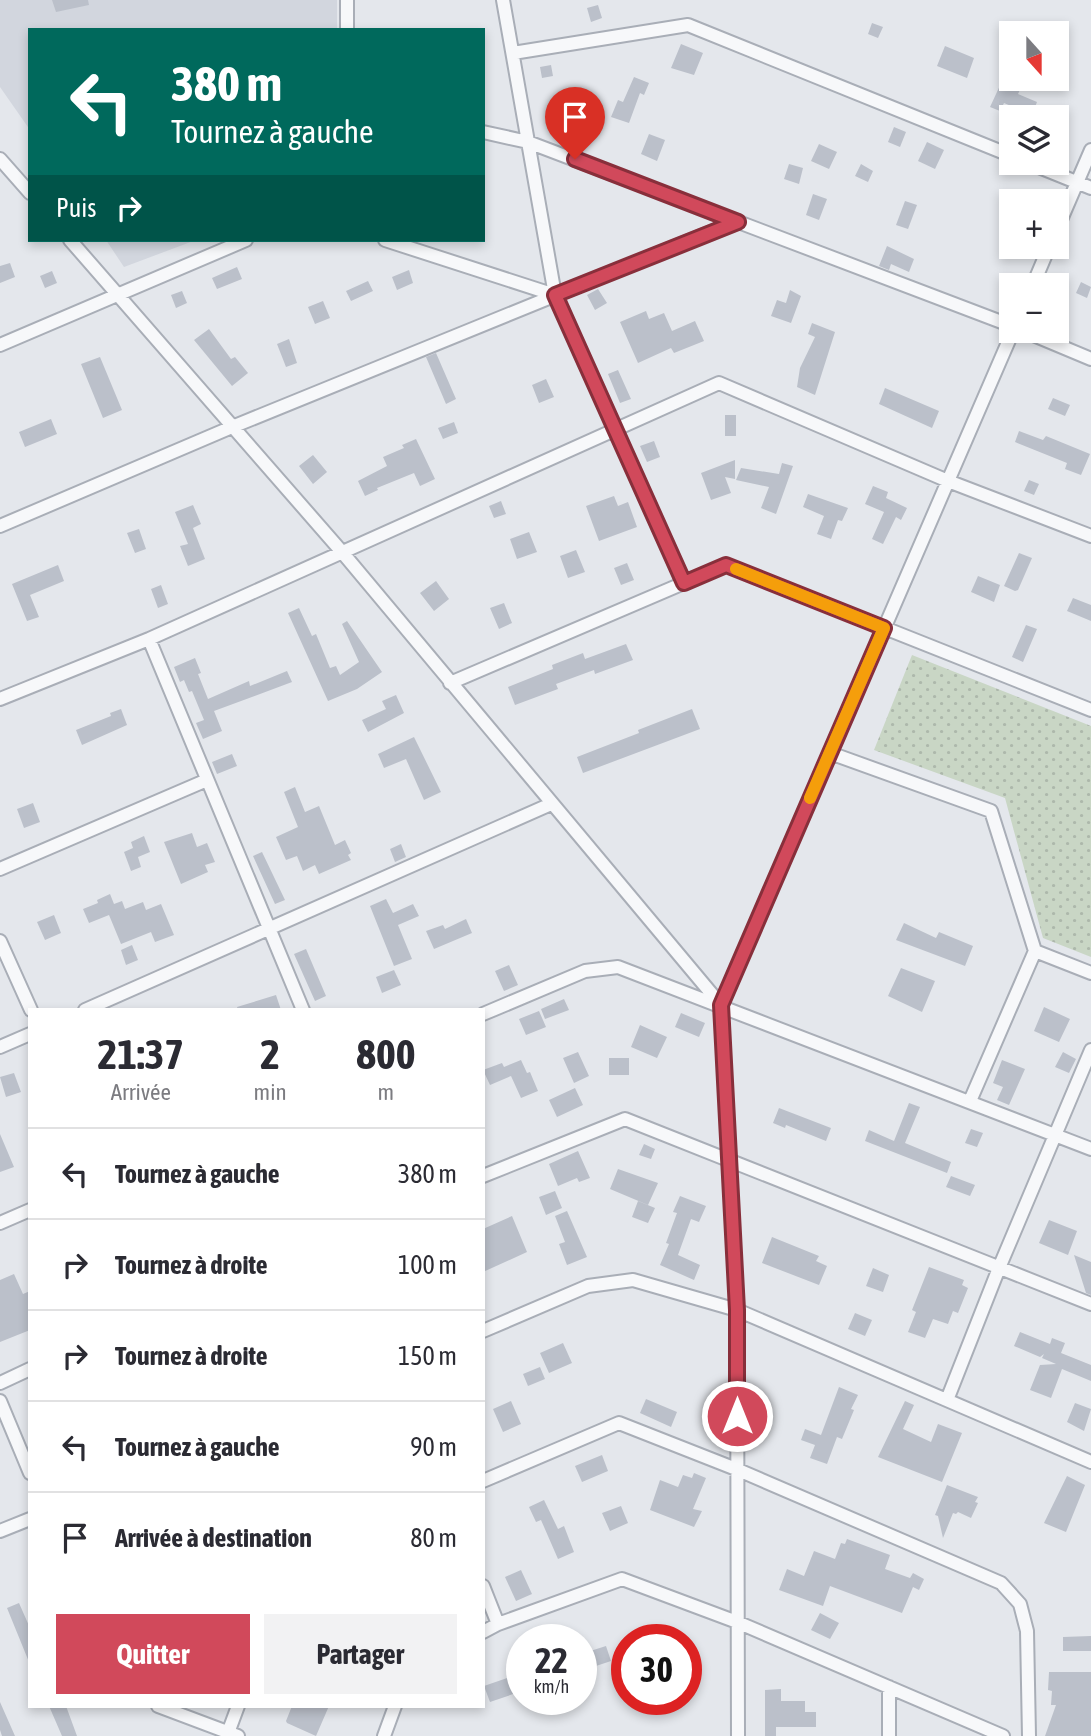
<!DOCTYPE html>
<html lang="fr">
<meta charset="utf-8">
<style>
body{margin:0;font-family:"Asap Condensed",sans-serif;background:#f2f2f3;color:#2b2b33;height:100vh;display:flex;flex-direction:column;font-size:26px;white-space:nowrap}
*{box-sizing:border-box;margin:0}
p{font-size:23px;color:#7c7c81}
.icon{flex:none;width:38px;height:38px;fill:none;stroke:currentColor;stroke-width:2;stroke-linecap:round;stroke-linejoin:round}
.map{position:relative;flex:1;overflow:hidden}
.sheet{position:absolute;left:28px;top:1008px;width:457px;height:700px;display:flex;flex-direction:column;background:#fff;border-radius:0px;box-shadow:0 4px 10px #0003}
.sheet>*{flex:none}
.guide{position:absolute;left:28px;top:28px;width:457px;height:214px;border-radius:0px;box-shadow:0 4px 10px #0003;background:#00695c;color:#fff;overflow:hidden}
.needle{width:46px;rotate:159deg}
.tools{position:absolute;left:999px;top:21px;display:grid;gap:14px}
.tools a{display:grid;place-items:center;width:70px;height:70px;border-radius:0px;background:#fff;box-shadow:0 4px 10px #0003;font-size:35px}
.speed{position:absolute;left:506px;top:1624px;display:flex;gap:14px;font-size:35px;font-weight:700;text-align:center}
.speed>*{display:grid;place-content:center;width:91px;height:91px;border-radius:50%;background:#fff;box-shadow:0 4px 10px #0003;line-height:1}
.speed small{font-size:18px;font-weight:400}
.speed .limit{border:10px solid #d22;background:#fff;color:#111}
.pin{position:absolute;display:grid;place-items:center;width:60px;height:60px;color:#fff;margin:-72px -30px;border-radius:50% 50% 50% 0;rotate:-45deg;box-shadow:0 0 7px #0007}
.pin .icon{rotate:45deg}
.me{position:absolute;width:77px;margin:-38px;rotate:0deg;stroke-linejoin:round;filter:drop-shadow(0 0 5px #0008)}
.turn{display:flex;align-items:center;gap:24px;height:147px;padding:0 28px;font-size:32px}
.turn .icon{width:91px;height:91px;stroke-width:2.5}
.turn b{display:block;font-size:49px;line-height:60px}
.then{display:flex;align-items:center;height:66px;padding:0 28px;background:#0003;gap:14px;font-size:26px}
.eta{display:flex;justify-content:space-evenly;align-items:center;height:119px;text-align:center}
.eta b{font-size:42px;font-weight:700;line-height:49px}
.primary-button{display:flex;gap:14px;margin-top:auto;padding:14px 28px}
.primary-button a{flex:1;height:80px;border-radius:0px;background:#d1495b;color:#fff;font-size:28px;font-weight:700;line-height:80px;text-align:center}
.primary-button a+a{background:#f2f2f3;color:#2b2b33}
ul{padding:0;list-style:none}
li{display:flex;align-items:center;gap:21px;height:91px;padding:0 28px;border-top:2px solid #e1e1e2}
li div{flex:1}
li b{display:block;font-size:26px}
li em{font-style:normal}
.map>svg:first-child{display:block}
.built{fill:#d2d6de}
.garden{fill:url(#garden-dots)}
.building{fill:#bbc0ca}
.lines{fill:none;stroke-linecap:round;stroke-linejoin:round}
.minor-casing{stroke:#a9aeb7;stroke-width:16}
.minor{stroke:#f7f8fa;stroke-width:12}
.route-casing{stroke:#882f3b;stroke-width:18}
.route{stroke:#d1495b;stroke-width:12}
.slow{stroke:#f59e0b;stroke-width:12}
</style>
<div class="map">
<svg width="1091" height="1736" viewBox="0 0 1091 1736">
<defs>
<pattern id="garden-dots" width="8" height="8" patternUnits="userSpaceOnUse" patternTransform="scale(1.75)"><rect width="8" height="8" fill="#c9d6c5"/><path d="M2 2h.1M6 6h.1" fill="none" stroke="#adb8ab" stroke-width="1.8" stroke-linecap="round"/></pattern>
</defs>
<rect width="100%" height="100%" fill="#e4e7ec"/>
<!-- built -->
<path class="built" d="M0 0H337V30H30V130L0 87Z
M106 240H196L124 267Z"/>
<!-- garden -->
<path class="garden" d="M912 655 1091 726V957L1043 938 1005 798 874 750Z"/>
<!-- building -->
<path class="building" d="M52 0H88L89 5 56 12Z
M598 5 602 18 591 22 587 8Z
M872 23 883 27 878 38 868 34Z
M681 44 703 53 694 75 671 68Z
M945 46 974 58 967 78 937 66Z
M551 65 553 76 542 78 540 67Z
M634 77 649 83 644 95 640 93 629 123 611 117 618 100 623 102Z
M1003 79H1025L1018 94 1037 102 1032 115 1004 103 1000 111 990 107Z
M894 127 906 132 900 147 888 142Z
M649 134 665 140 657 161 641 154Z
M927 142 944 150 935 169 918 161Z
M819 144 837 152 829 169 811 161Z
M789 164 803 168 799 184 784 179Z
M861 164 873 171 868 182 855 176Z
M813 194 827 199 819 220 806 215Z
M905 201 917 205 908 229 896 225Z
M887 246 914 259 909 272 891 264 889 270 879 266Z
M10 263 15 277 0 283V266Z
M237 267 242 279 217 289 212 278Z
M409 270 413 283 397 290 392 277Z
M52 271 57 283 45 288 40 276Z
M368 281 373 291 351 301 346 291Z
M1081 282 1091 287 1087 298 1076 293Z
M598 289 607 303 595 310 587 295Z
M790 290 801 296 791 323 771 316 777 300 786 303Z
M182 291 187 303 176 308 171 295Z
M323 301 330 318 315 324 308 307Z
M646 311 649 319 664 313 672 331 695 321 704 341 674 353 671 348 638 363 620 322Z
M812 323 835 332 815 395 797 387 800 368 815 337 808 334Z
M209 329 231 359 235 357 248 373 232 386 194 340Z
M289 339 297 363 286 367 277 344Z
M436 353 456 399 446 404 426 357Z
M100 357 122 410 103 418 81 364Z
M618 370 631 399 620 403 608 374Z
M546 379 554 397 539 403 532 385Z
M885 388 939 411 932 428 879 404Z
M1053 398 1070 405 1065 416 1048 409Z
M725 415H736V436H725Z
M51 419 57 434 25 447 19 432Z
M454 422 458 433 443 439 438 428Z
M1019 431 1043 440 1046 436 1090 454 1081 475 1065 469 1067 463 1015 442Z
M416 439 435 479 420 486 414 473 377 488 378 490 365 496 358 481 387 466 383 457 404 448 402 445Z
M654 441 660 457 647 462 640 446Z
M313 455 327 472 313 484 299 466Z
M735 460V479L725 477 731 493 711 500 701 473Z
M782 463 793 466 776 514 761 508 769 487 736 480 741 468 779 474Z
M1029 480 1039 484 1034 495 1024 491Z
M873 486 888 492 886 498 907 508 901 520 896 517 883 544 872 539 884 512 865 504Z
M808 494 848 508 842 521 838 520 831 539 817 534 824 516 803 507Z
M614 496 618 506 628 502 637 527 599 541 586 506Z
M501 501 506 514 494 518 489 506Z
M193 505 201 524 193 528 205 559 188 566 180 546 188 544 175 512Z
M139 529 146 549 135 553 127 533Z
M529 532 537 552 517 559 510 539Z
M576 550 585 572 568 578 560 556Z
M1019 553 1032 558 1018 590 1015 591 1004 586Z
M627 563 634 580 621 585 614 568Z
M58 565 64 581 30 595 39 617 27 621 12 584Z
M978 576 1000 585 994 602 971 592Z
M436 581 449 599 434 611 420 593Z
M161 585 168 604 158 608 151 589Z
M1073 598 1091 605V621L1067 611Z
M504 603 512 623 499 629 490 608Z
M299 608 312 636 316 634 330 668 336 666 340 675 359 662 342 624 347 621 382 672 357 689 328 701 288 613Z
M1026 625 1037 629 1023 662 1012 657Z
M626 644 633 660 595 674 594 670 556 684 558 689 515 705 508 687 553 669 552 665 583 653 585 659Z
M195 658 201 673 198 674 208 699 249 681 250 686 287 671 292 682 214 711 222 731 203 739 196 723 204 720 192 691 189 692 184 680 180 682 174 667Z
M396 695 404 713 368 732 362 720 386 709 382 701Z
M121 709 127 725 82 745 76 730 111 716 110 713Z
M692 709 700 729 583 773 577 757 639 733 638 730Z
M414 737 441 792 424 800 406 759 384 768 378 754Z
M232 754 237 766 217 774 212 762Z
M295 787 305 812 319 806 335 845 345 840 351 853 348 855 351 860 319 874 315 865 303 871 297 856 286 860 276 837 298 827 284 792Z
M33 803 40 822 24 828 17 809Z
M192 833 197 847 207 843 215 862 205 865 208 872 181 884 164 842Z
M144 836 150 852 138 857 141 867 131 871 124 852 133 848 131 842Z
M401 844 406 857 395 862 390 849Z
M262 852 285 900 275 904 253 856Z
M110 894 114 904 122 901 125 909 143 902 146 910 161 904 174 935 155 942 151 932 121 944 109 915 89 923 83 909 98 903 97 900Z
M386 899 393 913 413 904 419 916 398 925 412 959 394 966 370 906Z
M54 915 61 933 45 940 37 922Z
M466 919 472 933 434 949 426 931 443 925 445 929Z
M904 923 936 938 939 932 973 946 965 966 896 940Z
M132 945 138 960 126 965 121 950Z
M306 949 326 996 315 1001 294 954Z
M509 965 518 985 504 991 495 971Z
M901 968 935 981 922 1012 888 996Z
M394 970 401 985 382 993 376 977Z
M276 995 281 1010H238L237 1007Z
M564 999 569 1010 545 1019 541 1009Z
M1044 1007 1070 1019 1059 1042 1034 1031Z
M539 1011 546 1027 526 1035 519 1019Z
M681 1013 705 1023 699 1037 675 1027Z
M640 1025 667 1037 657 1058 631 1047Z
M578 1052 589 1076 574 1083 563 1058Z
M1063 1052 1076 1059 1069 1073 1055 1067Z
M609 1058H629V1075H609Z
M521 1060 527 1073 530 1072 538 1091 521 1098 511 1076 490 1085 483 1070 502 1063 504 1067Z
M1002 1060 1025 1069 1009 1105 997 1100 1003 1087 993 1083Z
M14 1073 21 1092 6 1097 0 1077Z
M575 1088 583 1105 557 1117 549 1100Z
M909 1103 920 1107 905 1143 951 1162 947 1173 865 1141 869 1130 894 1141Z
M779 1108 831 1128 826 1141 786 1125 785 1128 773 1123Z
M971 1129 983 1133 977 1147 965 1143Z
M0 1134 14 1167 0 1172Z
M644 1144 655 1149 651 1159 639 1155Z
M578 1151 590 1178 579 1182 577 1178 558 1186 549 1164Z
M618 1169 658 1183 648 1205 610 1189Z
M951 1176 975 1185 970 1196 946 1187Z
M555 1191 562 1208 546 1215 539 1197Z
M680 1196 706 1206 699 1222 691 1219 678 1255 700 1265 694 1280 660 1265 669 1244 666 1243 677 1213 673 1212Z
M638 1201 655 1208 648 1223 632 1217Z
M567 1211 587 1257 567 1265 559 1244 565 1242 555 1216Z
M512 1216 527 1252 483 1272V1229Z
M1049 1220 1077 1231 1068 1255 1039 1243Z
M772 1237 819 1256 816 1261 827 1266 819 1285 762 1263Z
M1074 1255 1091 1262V1295L1086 1293Z
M929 1267 964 1280 962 1285 968 1288 958 1313 953 1311 948 1324 933 1319 925 1338 908 1332 916 1312 912 1310Z
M873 1268 889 1275 883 1292 866 1286Z
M14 1274 23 1294 30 1291V1330L0 1342V1280Z
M855 1313 872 1320 865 1336 848 1329Z
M1020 1332 1050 1344 1052 1338 1065 1343 1061 1353 1091 1365V1381L1062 1369 1051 1398 1030 1390 1040 1365 1056 1364 1042 1358 1044 1354 1040 1357 1014 1346Z
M563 1343 572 1363 549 1373 540 1353Z
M540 1367 545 1379 528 1386 523 1374Z
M839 1387 858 1395 851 1409 854 1410 842 1439 837 1437 827 1464 810 1458 815 1445 801 1440 805 1429 821 1435Z
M646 1399 677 1412 671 1427 640 1413Z
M511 1401 521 1424 503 1432 493 1409Z
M905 1401 914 1405 903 1429 931 1442 938 1424 962 1433 942 1482 878 1457Z
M1075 1403 1091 1409 1084 1431 1067 1422Z
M602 1455 608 1471 582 1482 575 1466Z
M694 1473 706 1478 693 1509 702 1511 694 1527 650 1510 660 1480 678 1487 683 1475 692 1478Z
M1067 1476 1085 1485 1066 1532 1044 1523Z
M947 1485 978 1497 975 1502 978 1503 971 1518 958 1512 956 1514 953 1513 943 1538 938 1516 935 1515Z
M544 1500 558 1529 564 1526 574 1552 558 1559 541 1520 536 1522 529 1507Z
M621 1506 628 1523 610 1531 602 1513Z
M847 1539 890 1555 885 1569 910 1578 913 1573 924 1579 919 1590 913 1587 902 1613 830 1586 823 1606 779 1590 787 1569 804 1576 814 1551 835 1559 841 1543 845 1544Z
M521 1570 532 1594 516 1601 505 1577Z
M19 1603 30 1628 29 1662 7 1608Z
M820 1613 839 1623 830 1639 811 1630Z
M1091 1636V1651H1063V1637Z
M606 1646 611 1661 581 1671V1654Z
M1049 1672H1091V1736H1045L1056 1705H1051L1052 1691 1048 1690Z
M522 1673V1691L490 1702 484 1686Z
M781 1689V1701H805V1712H816V1727H776V1736H765V1690Z
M0 1702 15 1736H2L0 1730Z
M49 1706H66L77 1736H62Z
M292 1706H329L316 1736 287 1723 286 1721Z"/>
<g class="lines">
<!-- minor casing -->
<g class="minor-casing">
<path id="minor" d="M347 0V30
M503 0 555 295 684 583
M513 53 688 25 1012 156
M483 132 528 142 1012 326
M0 159 30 193
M1029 163 1091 188
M1057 229 1091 150
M70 240 342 552 721 1005
M385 240 555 295
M1033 285 1049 247
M1024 331 1091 359
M0 345 246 240
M0 526 232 427 738 221
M149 639 303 1010
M450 683 726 565 1091 710
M0 699 149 639 719 383 948 481 1091 536
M830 753 991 811 1035 951 970 1101
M0 869 207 780
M0 941 31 1010
M1035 951 1091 973
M85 1010 551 804
M483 1014 585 971 618 967 1091 1149
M0 1047 30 1034
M483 1176 625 1119 1091 1304
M0 1223 30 1210
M483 1331 588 1286 633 1280 737 1310 1091 1462
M0 1383 30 1369
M947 1400 999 1268 1091 1050
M0 1401 30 1473
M483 1481 619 1423 736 1469 1001 1583 1020 1604 1027 1631 1029 1736
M0 1531 30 1519
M483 1586 498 1624
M483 1632 498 1624 622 1579 737 1622 1003 1736
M889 1687V1736
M158 1706 238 1736
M228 1733 238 1706
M384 1736 395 1706
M738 1736 737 1310 721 1005 1013 331"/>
</g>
<!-- minor -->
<use href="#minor" class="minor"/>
</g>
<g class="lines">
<!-- route casing -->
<g class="route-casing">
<path id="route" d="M575 159 738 222 555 295 684 583 726 565 884 628 721 1005 737 1310V1416"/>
</g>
<!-- route -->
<use href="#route" class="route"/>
<!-- slow -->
<path class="slow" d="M736 569 884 628 810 798"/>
</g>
</svg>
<div class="tools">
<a><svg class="needle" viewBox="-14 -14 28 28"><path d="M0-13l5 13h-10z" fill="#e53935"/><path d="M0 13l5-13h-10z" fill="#7c7c81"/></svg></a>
<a><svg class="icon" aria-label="layers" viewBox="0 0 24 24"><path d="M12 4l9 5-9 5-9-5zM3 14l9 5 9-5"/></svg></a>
<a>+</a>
<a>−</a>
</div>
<div class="speed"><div>22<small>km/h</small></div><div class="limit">30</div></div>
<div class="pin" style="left:575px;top:159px;background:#d93025"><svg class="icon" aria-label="arrive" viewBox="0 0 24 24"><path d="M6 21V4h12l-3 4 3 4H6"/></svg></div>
<svg class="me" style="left:737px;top:1416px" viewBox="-20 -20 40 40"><circle r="17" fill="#d1495b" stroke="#fff" stroke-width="3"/><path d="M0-11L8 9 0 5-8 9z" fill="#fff"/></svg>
<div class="guide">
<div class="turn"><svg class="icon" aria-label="left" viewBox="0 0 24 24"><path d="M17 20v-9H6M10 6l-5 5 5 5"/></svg><div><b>380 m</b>Tournez à gauche</div></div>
<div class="then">Puis<svg class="icon" aria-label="right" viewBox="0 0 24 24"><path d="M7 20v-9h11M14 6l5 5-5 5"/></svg></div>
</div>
<section class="sheet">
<div class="eta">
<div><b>21:37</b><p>Arrivée</p></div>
<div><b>2</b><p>min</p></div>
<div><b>800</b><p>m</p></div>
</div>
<ul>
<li><svg class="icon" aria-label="left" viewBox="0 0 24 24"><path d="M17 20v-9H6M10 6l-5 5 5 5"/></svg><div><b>Tournez à gauche</b></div><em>380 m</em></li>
<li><svg class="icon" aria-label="right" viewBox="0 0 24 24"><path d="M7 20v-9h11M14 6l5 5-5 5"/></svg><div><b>Tournez à droite</b></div><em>100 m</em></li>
<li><svg class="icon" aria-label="right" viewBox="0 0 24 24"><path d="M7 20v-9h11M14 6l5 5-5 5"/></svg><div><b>Tournez à droite</b></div><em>150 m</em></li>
<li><svg class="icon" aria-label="left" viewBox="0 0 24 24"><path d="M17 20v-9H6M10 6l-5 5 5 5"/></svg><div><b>Tournez à gauche</b></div><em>90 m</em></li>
<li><svg class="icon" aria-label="arrive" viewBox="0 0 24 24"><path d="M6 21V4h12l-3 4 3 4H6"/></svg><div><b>Arrivée à destination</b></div><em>80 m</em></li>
</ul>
<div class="primary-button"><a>Quitter</a><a>Partager</a></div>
</section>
</div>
